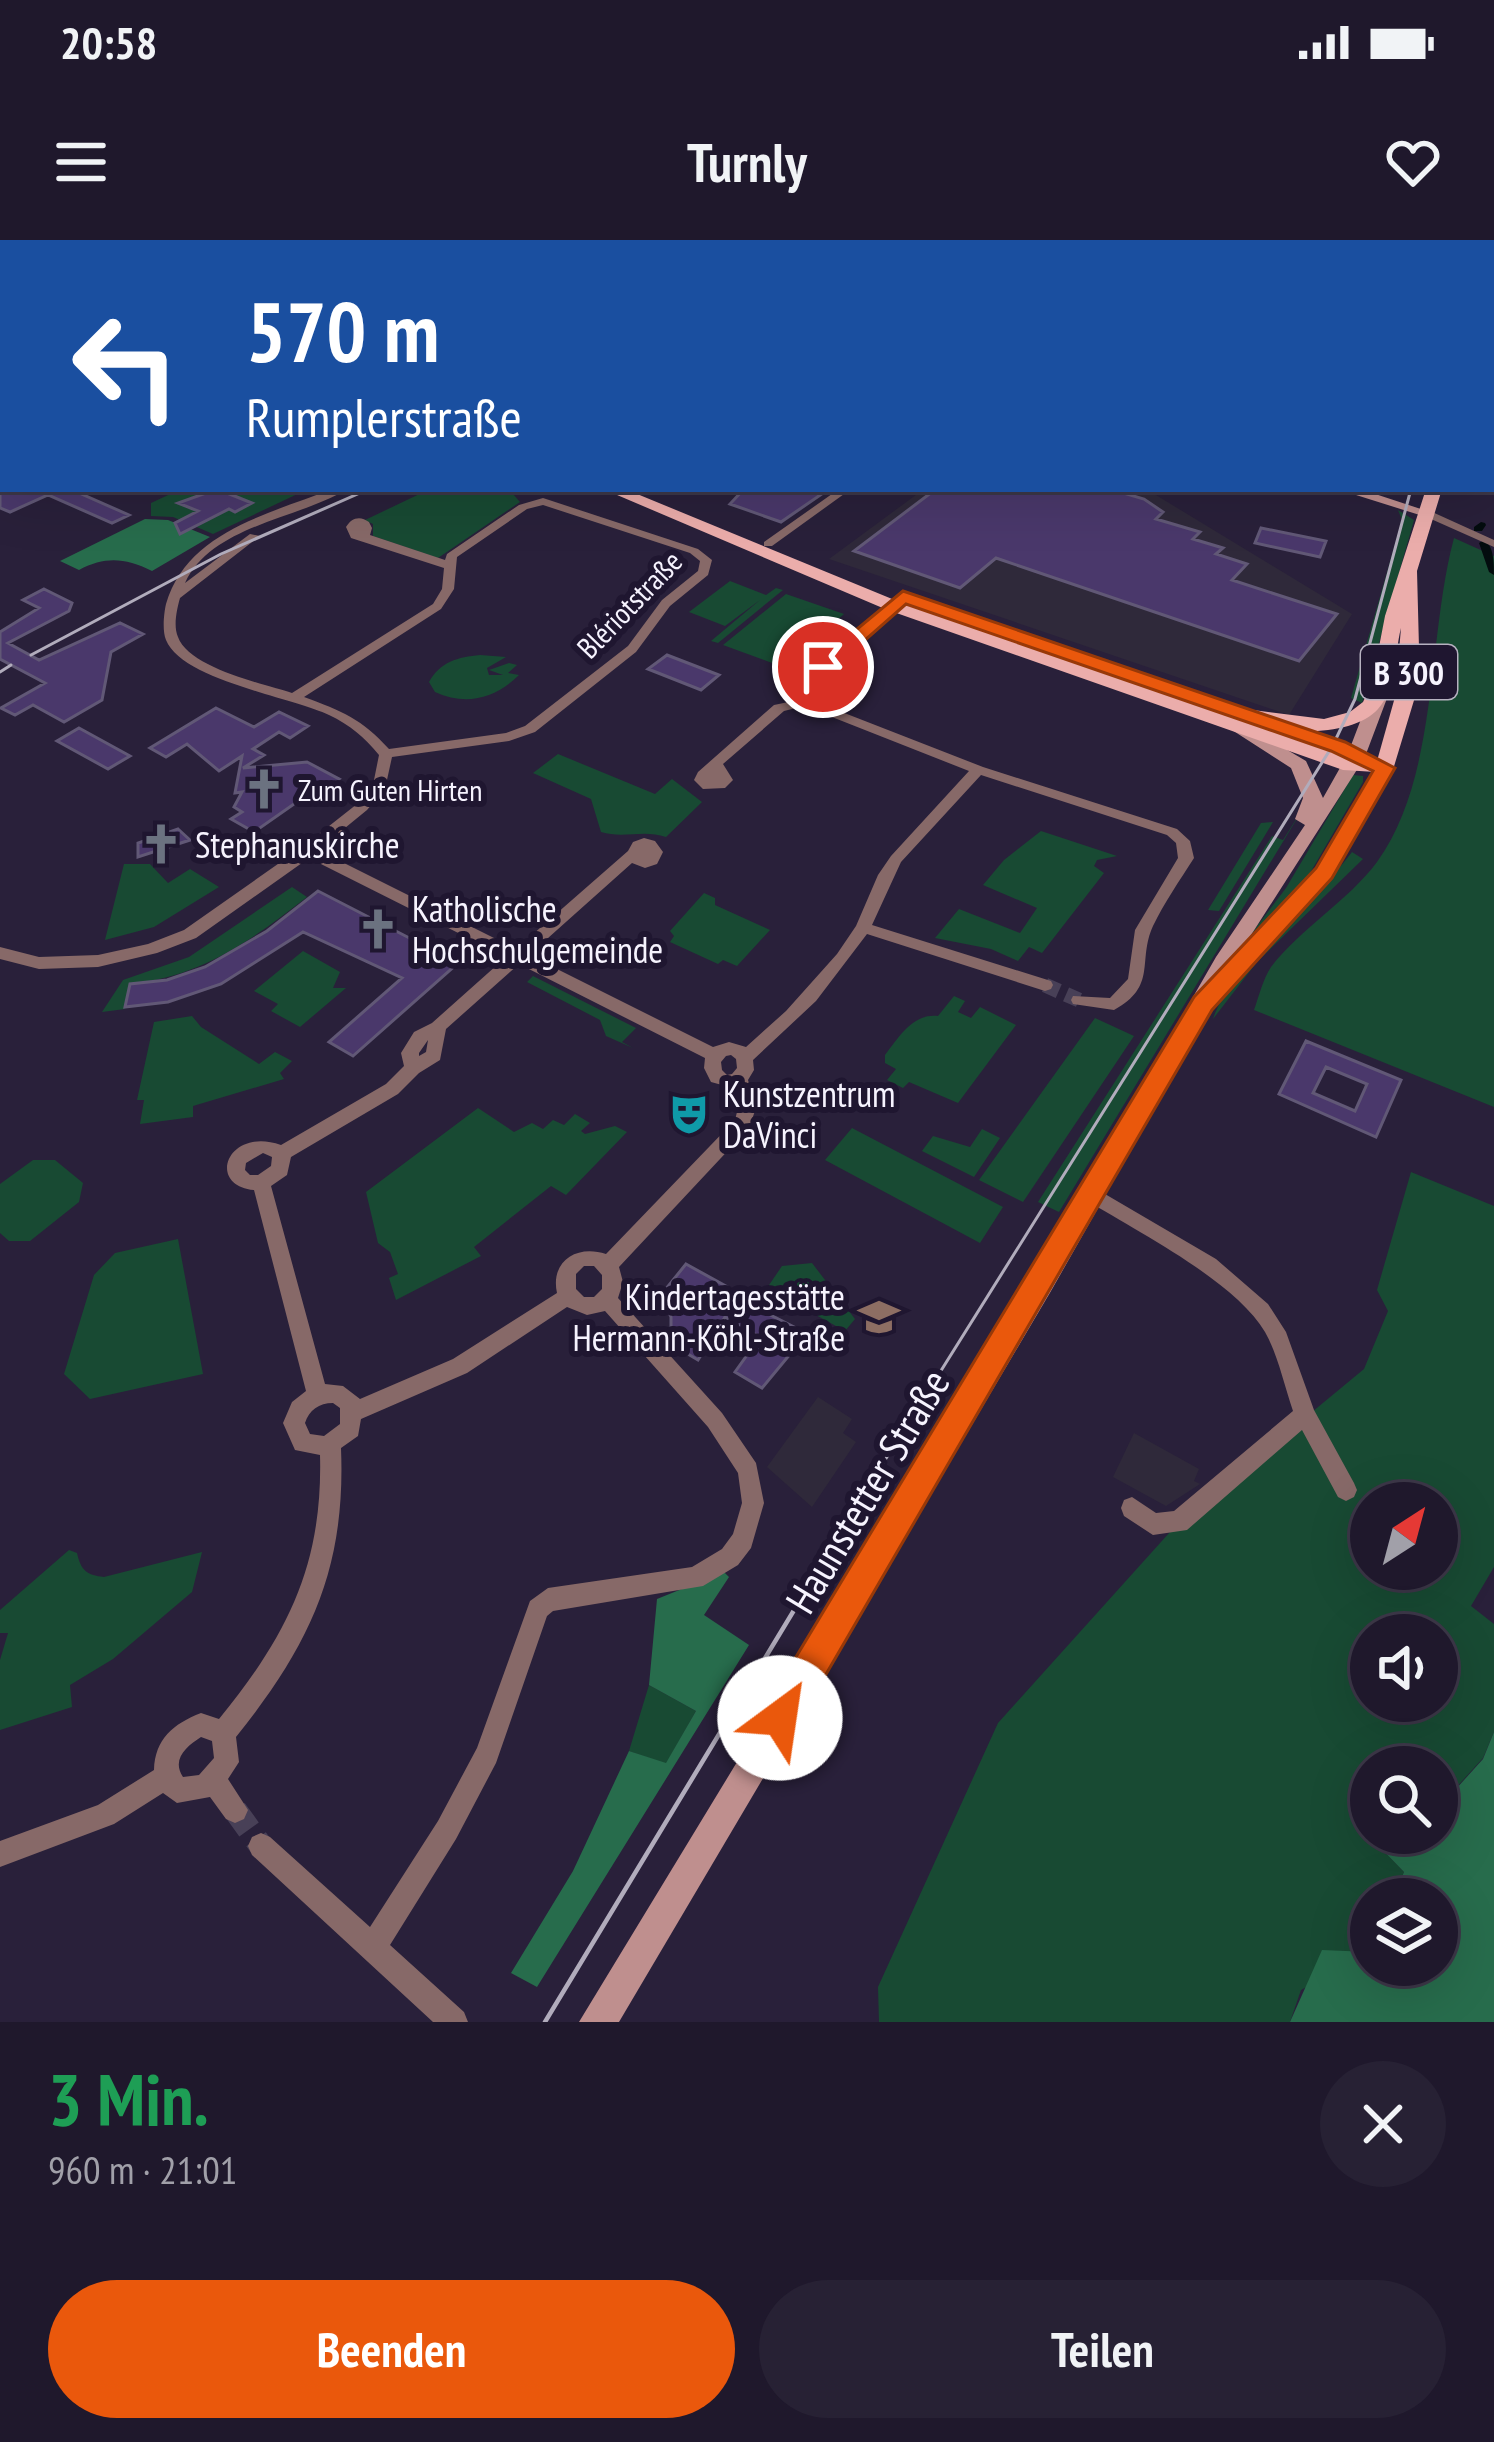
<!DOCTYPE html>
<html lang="de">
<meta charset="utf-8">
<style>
body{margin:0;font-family:"PT Sans Narrow",sans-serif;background:#272134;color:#f1f3f6;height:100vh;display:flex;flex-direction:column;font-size:45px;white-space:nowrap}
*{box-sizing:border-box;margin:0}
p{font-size:39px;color:#a1a0a9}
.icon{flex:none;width:66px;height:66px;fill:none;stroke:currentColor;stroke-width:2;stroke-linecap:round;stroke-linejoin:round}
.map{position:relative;height:1782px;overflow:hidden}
.drawer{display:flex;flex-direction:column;background:#1f182c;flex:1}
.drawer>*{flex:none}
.banner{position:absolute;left:0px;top:0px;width:1494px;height:252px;box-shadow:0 12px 48px #0002,0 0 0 3px #3c3748;background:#1a4fa0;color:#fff;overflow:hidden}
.needle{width:78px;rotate:36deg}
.buttons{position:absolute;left:1350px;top:1242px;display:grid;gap:24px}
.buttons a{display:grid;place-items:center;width:108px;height:108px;border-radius:50%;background:#1f182c;box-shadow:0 12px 48px #0002,0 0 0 3px #3c3748;font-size:60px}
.pin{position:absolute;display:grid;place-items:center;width:102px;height:102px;color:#fff;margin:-51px;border:6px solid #fff;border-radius:50%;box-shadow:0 3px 12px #0007}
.me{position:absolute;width:132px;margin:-66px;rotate:31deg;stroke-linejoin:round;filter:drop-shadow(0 0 9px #0008)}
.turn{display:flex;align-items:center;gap:42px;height:252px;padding:0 48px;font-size:54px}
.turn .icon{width:156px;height:156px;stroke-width:2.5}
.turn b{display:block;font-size:84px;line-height:102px}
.round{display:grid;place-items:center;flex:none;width:126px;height:126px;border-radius:63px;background:#272134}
.overview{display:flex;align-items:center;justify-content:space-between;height:204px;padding:0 48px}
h1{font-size:72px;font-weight:700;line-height:90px;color:#1e9e55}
.cta{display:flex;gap:24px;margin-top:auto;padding:24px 48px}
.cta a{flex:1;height:138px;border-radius:72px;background:#ea580c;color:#fff;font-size:48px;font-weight:700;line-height:138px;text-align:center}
.cta a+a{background:#272134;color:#f1f3f6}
.status{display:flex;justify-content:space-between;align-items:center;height:84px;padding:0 60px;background:#1f182c;direction:ltr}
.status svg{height:33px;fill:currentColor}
header{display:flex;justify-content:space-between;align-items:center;height:156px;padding:0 48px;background:#1f182c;font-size:54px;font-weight:700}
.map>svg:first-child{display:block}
.commercial{fill:#3a2820}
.industrial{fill:#2f293a}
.green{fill:#184a33;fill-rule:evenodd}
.forest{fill:#276c4c}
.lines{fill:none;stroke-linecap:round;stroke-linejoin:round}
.canal{fill:#030c0e;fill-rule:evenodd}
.building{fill:#4a386b;stroke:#615876;stroke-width:3;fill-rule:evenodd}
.street-tunnel-far1{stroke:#484057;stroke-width:15;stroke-dasharray:15 8;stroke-linecap:butt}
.street-tunnel{stroke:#484057;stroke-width:24;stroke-dasharray:24 12;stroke-linecap:butt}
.street{fill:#876968;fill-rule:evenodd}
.secondary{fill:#bf8f8e;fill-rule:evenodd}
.primary{fill:#ebadab;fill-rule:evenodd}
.highway{fill:#ffd1cf;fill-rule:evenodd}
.tram-far1{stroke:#b1acbc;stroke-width:3}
.tram{stroke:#b1acbc;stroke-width:4.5}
.route{fill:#ea580c;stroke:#983908;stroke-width:3}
.labels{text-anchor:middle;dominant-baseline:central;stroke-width:12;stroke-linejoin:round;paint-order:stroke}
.far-street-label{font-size:30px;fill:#f6f3fe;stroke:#1f1630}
.far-poi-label{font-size:30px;fill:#f6f3fe;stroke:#1f1630;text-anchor:start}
.shield{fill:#1f1630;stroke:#b6b1c0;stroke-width:3}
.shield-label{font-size:33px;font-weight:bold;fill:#f6f3fe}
.poi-label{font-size:36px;fill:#f6f3fe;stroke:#1f1630;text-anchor:start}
.near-street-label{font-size:42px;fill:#f6f3fe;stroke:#1f1630}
</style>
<div class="status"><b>20:58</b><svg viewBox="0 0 49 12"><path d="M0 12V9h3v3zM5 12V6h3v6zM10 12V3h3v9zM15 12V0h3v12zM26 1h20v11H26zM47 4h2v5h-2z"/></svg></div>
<header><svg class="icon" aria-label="menu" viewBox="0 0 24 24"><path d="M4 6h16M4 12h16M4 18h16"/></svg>Turnly<svg class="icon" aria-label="heart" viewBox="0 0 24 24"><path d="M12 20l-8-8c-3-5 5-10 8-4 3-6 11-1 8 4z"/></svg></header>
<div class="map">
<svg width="1494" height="1782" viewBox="0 0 1494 1782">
<rect width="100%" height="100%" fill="#29203a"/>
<!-- commercial -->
<path class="commercial" d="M1030 0H1469L1027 3Z"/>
<!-- industrial -->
<path class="industrial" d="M924 249H1146L1352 374 1289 475 829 319Z
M818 1157 852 1179 843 1193 856 1202 812 1267 767 1227Z
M1134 1193 1199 1229 1194 1241 1200 1244 1166 1266 1113 1237Z"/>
<!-- green -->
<path class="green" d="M181 249H308L213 294 173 277 151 276V263Z
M430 249H520L513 254 520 262 438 318 373 296V284L365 280Z
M1398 270 1414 280 1362 463 1351 458 1402 280Z
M1454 298 1494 316V867L1254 770C1259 756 1263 739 1271 727 1301 688 1348 661 1377 622 1439 536 1427 398 1454 298Z
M730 341 766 355 776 348 783 350 718 403 711 401 760 360 725 386 689 372Z
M786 354 844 374 783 427 723 405Z
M480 415 506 417 487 428 489 435H503L489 430 509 423 517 425 508 433 519 435C495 459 466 466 435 452L429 442C440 422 458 417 480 415Z
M558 514 655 554 672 539 702 562 666 597C643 589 624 599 601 592L591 559 533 533Z
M1353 535 1363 536V542L1303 645 1251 694 1286 648Z
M1307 562 1059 972 1038 962 1272 596 1283 600Z
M1273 582 1219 671 1208 670 1261 583Z
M1041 591 1117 616 1097 620 1094 626 1104 633 1042 713 1029 707 1018 721 991 709 935 698 959 669 1020 693 1037 668 983 645 1004 620Z
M1352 612 1363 619 1257 722 1213 779C1233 720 1313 665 1352 612Z
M124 624H150L168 643 190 629 219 647 154 687 105 700Z
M292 647 307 657C252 700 202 736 131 744L125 769 102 772 123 740 189 717Z
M704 653 715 658V665L770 690 737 726 723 720 718 724 670 702 674 696 670 691Z
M303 711 340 732 333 748H346L300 787 271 771 278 764 254 751Z
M533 736 636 788 622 802 633 808 606 796 600 780 527 742Z
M954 756 965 761 958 772 971 778 980 767 1016 785 958 863 909 842 903 848 887 840 896 829 885 823V815C899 797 913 773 938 776Z
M192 776 201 787 259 824 275 812 292 821 280 833 284 839 193 866V877L140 884 144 860H137L154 782Z
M1095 778 1134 796 1023 962 979 940Z
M478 868 514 892 532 883 543 889 553 880 564 885 575 874 590 883 581 891 585 894 615 886 627 892 566 955 551 946 474 1007 481 1016 396 1060 389 1038 398 1034 390 1012 378 1003 366 952Z
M852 888 1003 967 980 1003 825 920Z
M982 889 1000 898 974 937 922 911 933 896 970 907Z
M33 920H55L83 943 79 962 30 1001H9L0 993V944Z
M1411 932 1494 966V1327L1471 1366 1494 1384V1492L1483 1518 1445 1560 1437 1557V1527H1371V1593H1377L1374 1601 1404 1632 1393 1659H1371L1369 1712 1301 1750 1290 1782H879L878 1747 998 1483 1179 1282 1364 1129 1388 1071 1377 1050ZM1371 1263H1437V1329H1371ZM1371 1395H1437V1461H1371Z
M178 999 203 1134 90 1159 64 1134 94 1035 115 1013Z
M812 1023 855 1079 845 1091 767 1048 782 1026Z
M69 1310 77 1313C81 1331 87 1335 104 1337L202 1312 192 1352 113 1419 70 1445 72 1467 0 1490V1420L8 1393H0V1370Z
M649 1445 696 1471 666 1524 629 1511Z"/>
<!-- forest -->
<path class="forest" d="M145 279 168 280 210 297 152 331C125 318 106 316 79 330L60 321Z
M724 1332 729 1337 704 1375 749 1405 537 1747 511 1733 573 1631 629 1511 666 1523 696 1471 649 1445 657 1359Z
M1494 1492V1782H1290L1322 1710 1369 1712 1371 1708V1725H1437V1659H1393L1404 1632 1374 1601 1377 1593H1437V1557L1446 1560 1483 1519Z"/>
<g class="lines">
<!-- canal -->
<path class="canal" d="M1481 282 1485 283 1486 285 1482 291H1474V287Z
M1484 300C1494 306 1494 323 1494 335L1489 332 1479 303Z"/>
</g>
<!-- building -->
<path class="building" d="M0 245 17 253 70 249 129 275 112 283 48 255 10 272 0 268Z
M217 249 252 263 235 272 229 269 180 294 175 283 198 271 178 263Z
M744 249H829L781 282 730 264Z
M936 249H1110L1144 259 1163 272 1156 279 1200 292 1193 299 1223 308 1216 314 1247 324 1232 340 1337 374 1299 421 996 318 960 348 854 311Z
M1261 288 1326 301 1320 317 1255 303Z
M44 349 72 363 69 371 8 403 39 420 120 383 143 394 111 412 102 460 64 482 33 465 15 475 1 468 45 443 0 419V392L39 368 23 360Z
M667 415 719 435 701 450 648 429Z
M216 468 254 487 279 472 308 486 290 498 279 492 253 509 264 515 243 528 307 522 339 539 319 552 314 550 254 592 231 579 242 572 234 567 242 552 235 553 242 516 219 531 187 504 166 517 150 508Z
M79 488 130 516 108 529 57 501Z
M178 589 190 600 138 617V603Z
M318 651 458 723 353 816 329 802 402 738 303 692 221 744 168 762 125 767 130 744 167 740 205 727 267 691Z
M1306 801 1401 840 1376 897 1279 854ZM1326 827 1367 844 1355 871 1313 853Z
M686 1024 731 1049V1055L798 1089 784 1108 791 1113 762 1148 735 1132 760 1097 725 1077 698 1120 666 1101 671 1094V1077L661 1055Z"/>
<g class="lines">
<!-- street-tunnel-far1 -->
<path class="street-tunnel-far1" d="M1045 745 1079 760"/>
<!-- street-tunnel -->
<path class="street-tunnel" d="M235 1570 261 1606"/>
<!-- street -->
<path class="street" d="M1491 74H1494V80H1491Z
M332 249H347C299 279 212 285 185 343L250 294 260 296 180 358C177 369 173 386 178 397 189 428 264 444 292 453L433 364 442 349 444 328 351 298 346 287C351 278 360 275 369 282L372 288 370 295 445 320 447 314 519 265 543 258 698 309 712 320 708 335 670 366 636 412 535 492 509 501 392 517 385 549 367 570 318 610 516 709 628 611 633 602 644 598 655 601 663 612 657 624 645 628 632 623 529 715 713 807 729 802 746 807 786 771 837 714 856 686 878 635 891 616 969 531 804 466 784 471 723 524 733 540 725 548 703 549 694 540 698 532 774 465 798 460 794 451 803 438 899 353 909 356 813 444 808 451 811 460 983 527 1177 589 1190 601 1194 618C1180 640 1164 663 1153 686 1137 721 1158 746 1114 770L1073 764 1071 760 1073 756 1110 758 1128 739 1135 690 1178 618 1176 603 1167 595 981 535 901 622 872 685 1051 741 1053 745 1051 749 1045 751 867 694 816 761 753 820 754 830 748 840 756 868 749 888 619 1027 623 1042 618 1058 722 1173 756 1223 764 1263 751 1308 738 1325 703 1346 553 1371 547 1376 496 1523 456 1599 390 1705 464 1772 468 1782H433L252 1615 248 1606 252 1597 261 1593 270 1597 370 1687 438 1581 477 1508 530 1361 548 1348 692 1327 722 1309 733 1294 742 1263 738 1233 708 1187 605 1071 587 1075 567 1067 467 1133 361 1179 358 1196 341 1208C346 1329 310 1405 236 1497L239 1522 228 1539 248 1570 244 1579 235 1583 226 1579 210 1557 177 1563 163 1553 114 1584 0 1627V1601L98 1565 154 1530C155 1499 173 1484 201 1473L219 1479C287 1396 323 1325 320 1215L295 1210 283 1183 292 1162 306 1151 254 950C205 945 228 886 281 905L386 844 404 826 401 813 414 792 432 783 506 717 309 618 196 698 157 713 98 727 39 729 0 719V707L39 717 98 715 148 704 184 690 305 605 357 564 373 545 379 515C364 497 350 485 329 475 291 457 182 440 166 400 162 390 164 373 166 364 187 291 270 274 332 249ZM543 265 690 313 700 321 698 331 662 360 628 406 525 486 506 493 389 509C362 479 342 471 304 457L441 369 454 349 457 317 527 269ZM519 724 705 818 704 828 711 842 733 848 738 868 735 880 606 1014C577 1004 550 1021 557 1053L453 1119 360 1159 343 1146 325 1144 271 946 287 935 291 917 398 854 419 833 440 820 446 789ZM428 800 426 812 419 816V813ZM731 815 736 819 737 828 732 834 727 835 722 830 721 822 726 816ZM263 913 272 917 271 926 258 935H250L245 930 246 923ZM584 1026H594L602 1035V1049L594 1057H584L576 1049V1034ZM333 1163 340 1168V1184L324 1196 310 1194 305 1183C309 1170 319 1163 333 1163ZM201 1497 212 1501 214 1518 199 1535 183 1537C171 1519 187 1506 201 1497Z
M839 249H851L772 306H764V302Z
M1422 271H1430L1494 300V307L1422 275Z
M1093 947 1216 1019 1268 1064 1286 1092 1314 1170 1354 1243 1357 1250 1354 1257 1346 1261 1338 1257 1302 1190 1187 1290 1153 1295 1124 1276 1121 1268 1124 1260 1132 1257 1156 1273 1174 1271 1293 1171C1284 1145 1278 1115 1265 1092 1235 1041 1138 992 1086 960L1084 955 1086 950Z"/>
<!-- secondary -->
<path class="secondary" d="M3 100V108L0 109V101Z
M1337 249H1360L1433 273 1426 277Z
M1380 448 1389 453 1366 514 1394 528 1331 638 1217 758 1051 1051 619 1782H579L1033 1035 1216 717 1305 585 1295 579 1303 558 1291 528 1232 490 1235 486H1247L1306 521 1323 558 1345 519 1232 473 1241 468 1247 469 1350 508 1371 453ZM1360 525 1374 530 1316 629 1244 706Z"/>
<!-- primary -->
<path class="primary" d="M26 0H44L47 3H29Z
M1494 2V22L1491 23V3Z
M603 249H625L897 361 1353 519 1377 521 1395 457 1401 388C1394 415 1398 447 1378 469 1353 498 1271 497 1243 476L1253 470 1324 479 1350 472 1363 462 1372 443 1385 376 1426 249H1442L1417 331 1419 408 1415 457 1392 533 1343 530 885 369Z"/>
<!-- highway -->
<path class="highway" d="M0 0H8L11 3 0 8Z
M59 0H77L80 3H62Z"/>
<!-- tram-far1 -->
<path class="tram-far1" d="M749 0 754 3
M969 3 976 0
M31 415 221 314 369 249
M0 432 11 425
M875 1236 1333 505 1355 459 1411 249"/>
<!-- tram -->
<path class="tram" d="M545 1782 877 1233"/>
</g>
<!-- route -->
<path class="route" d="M903 351 1345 502 1395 528 1332 638 1212 770 793 1491 780 1497 767 1491 761 1478 767 1465 1194 757 1316 628 1373 531 1331 511 906 364 830 431H816V423Z"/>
<!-- icons -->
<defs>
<g id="church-bare" transform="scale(3.24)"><path d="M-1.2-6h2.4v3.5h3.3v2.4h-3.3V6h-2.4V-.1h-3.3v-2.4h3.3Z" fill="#6b7280" stroke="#1f1630" stroke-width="2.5" paint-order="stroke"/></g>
<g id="theatre-bare" transform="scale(3.24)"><path d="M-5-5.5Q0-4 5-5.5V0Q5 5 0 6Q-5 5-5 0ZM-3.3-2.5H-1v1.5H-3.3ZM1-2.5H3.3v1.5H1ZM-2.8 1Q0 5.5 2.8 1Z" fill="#0f9aa8" stroke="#1f1630" stroke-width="2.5" paint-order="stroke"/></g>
<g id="school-bare" transform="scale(3.24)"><path d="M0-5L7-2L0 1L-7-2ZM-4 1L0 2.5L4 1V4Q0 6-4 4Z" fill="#8d6e63" stroke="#1f1630" stroke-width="2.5" paint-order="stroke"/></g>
</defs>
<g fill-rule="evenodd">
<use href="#church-bare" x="264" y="549"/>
<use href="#church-bare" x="161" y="604"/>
<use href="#church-bare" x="378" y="689"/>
<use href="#theatre-bare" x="689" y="874"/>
<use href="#school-bare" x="879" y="1077"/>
</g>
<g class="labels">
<!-- far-street labels -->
<g class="far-street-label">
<text transform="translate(629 364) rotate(-46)">Blériotstraße</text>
</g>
<!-- far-poi labels -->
<g class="far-poi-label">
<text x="298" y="549">Zum Guten Hirten</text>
</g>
<!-- shield labels -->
<rect class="shield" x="1361" y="405" width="96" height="54" rx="9"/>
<g class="shield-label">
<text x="1409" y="432">B 300</text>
</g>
<!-- poi labels -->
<g class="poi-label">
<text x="195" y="604">Stephanuskirche</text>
<text x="412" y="668">Katholische<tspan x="412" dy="41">Hochschulgemeinde</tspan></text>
<text x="723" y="853">Kunstzentrum<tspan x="723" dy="41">DaVinci</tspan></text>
<text x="845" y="1056" text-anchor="end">Kindertagesstätte<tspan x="845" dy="41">Hermann-Köhl-Straße</tspan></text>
</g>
<!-- near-street labels -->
<g class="near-street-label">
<text transform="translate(867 1251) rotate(-59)">Haunstetter Straße</text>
</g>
</g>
</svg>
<div class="buttons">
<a><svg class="needle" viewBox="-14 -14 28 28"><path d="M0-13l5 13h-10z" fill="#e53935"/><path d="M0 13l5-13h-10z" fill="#a1a0a9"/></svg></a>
<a><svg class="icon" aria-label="sound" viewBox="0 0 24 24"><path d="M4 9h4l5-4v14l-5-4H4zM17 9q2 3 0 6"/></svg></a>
<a><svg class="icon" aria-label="search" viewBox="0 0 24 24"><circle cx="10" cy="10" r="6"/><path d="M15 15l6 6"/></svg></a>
<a><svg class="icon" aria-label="layers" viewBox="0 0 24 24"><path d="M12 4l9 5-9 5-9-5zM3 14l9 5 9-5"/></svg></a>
</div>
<div class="pin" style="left:823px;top:427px;background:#d93025"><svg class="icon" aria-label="arrive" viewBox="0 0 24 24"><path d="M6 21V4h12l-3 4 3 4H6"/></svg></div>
<svg class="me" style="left:780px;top:1478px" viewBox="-20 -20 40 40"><circle r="19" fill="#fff"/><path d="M0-13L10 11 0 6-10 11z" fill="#ea580c"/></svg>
<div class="banner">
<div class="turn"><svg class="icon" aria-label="left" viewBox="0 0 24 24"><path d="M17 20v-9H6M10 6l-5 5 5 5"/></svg><div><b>570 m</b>Rumplerstraße</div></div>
</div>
</div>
<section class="drawer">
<div class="overview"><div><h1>3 Min.</h1><p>960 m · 21:01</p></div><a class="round"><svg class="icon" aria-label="close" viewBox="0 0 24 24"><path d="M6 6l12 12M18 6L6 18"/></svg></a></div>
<div class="cta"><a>Beenden</a><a>Teilen</a></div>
</section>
